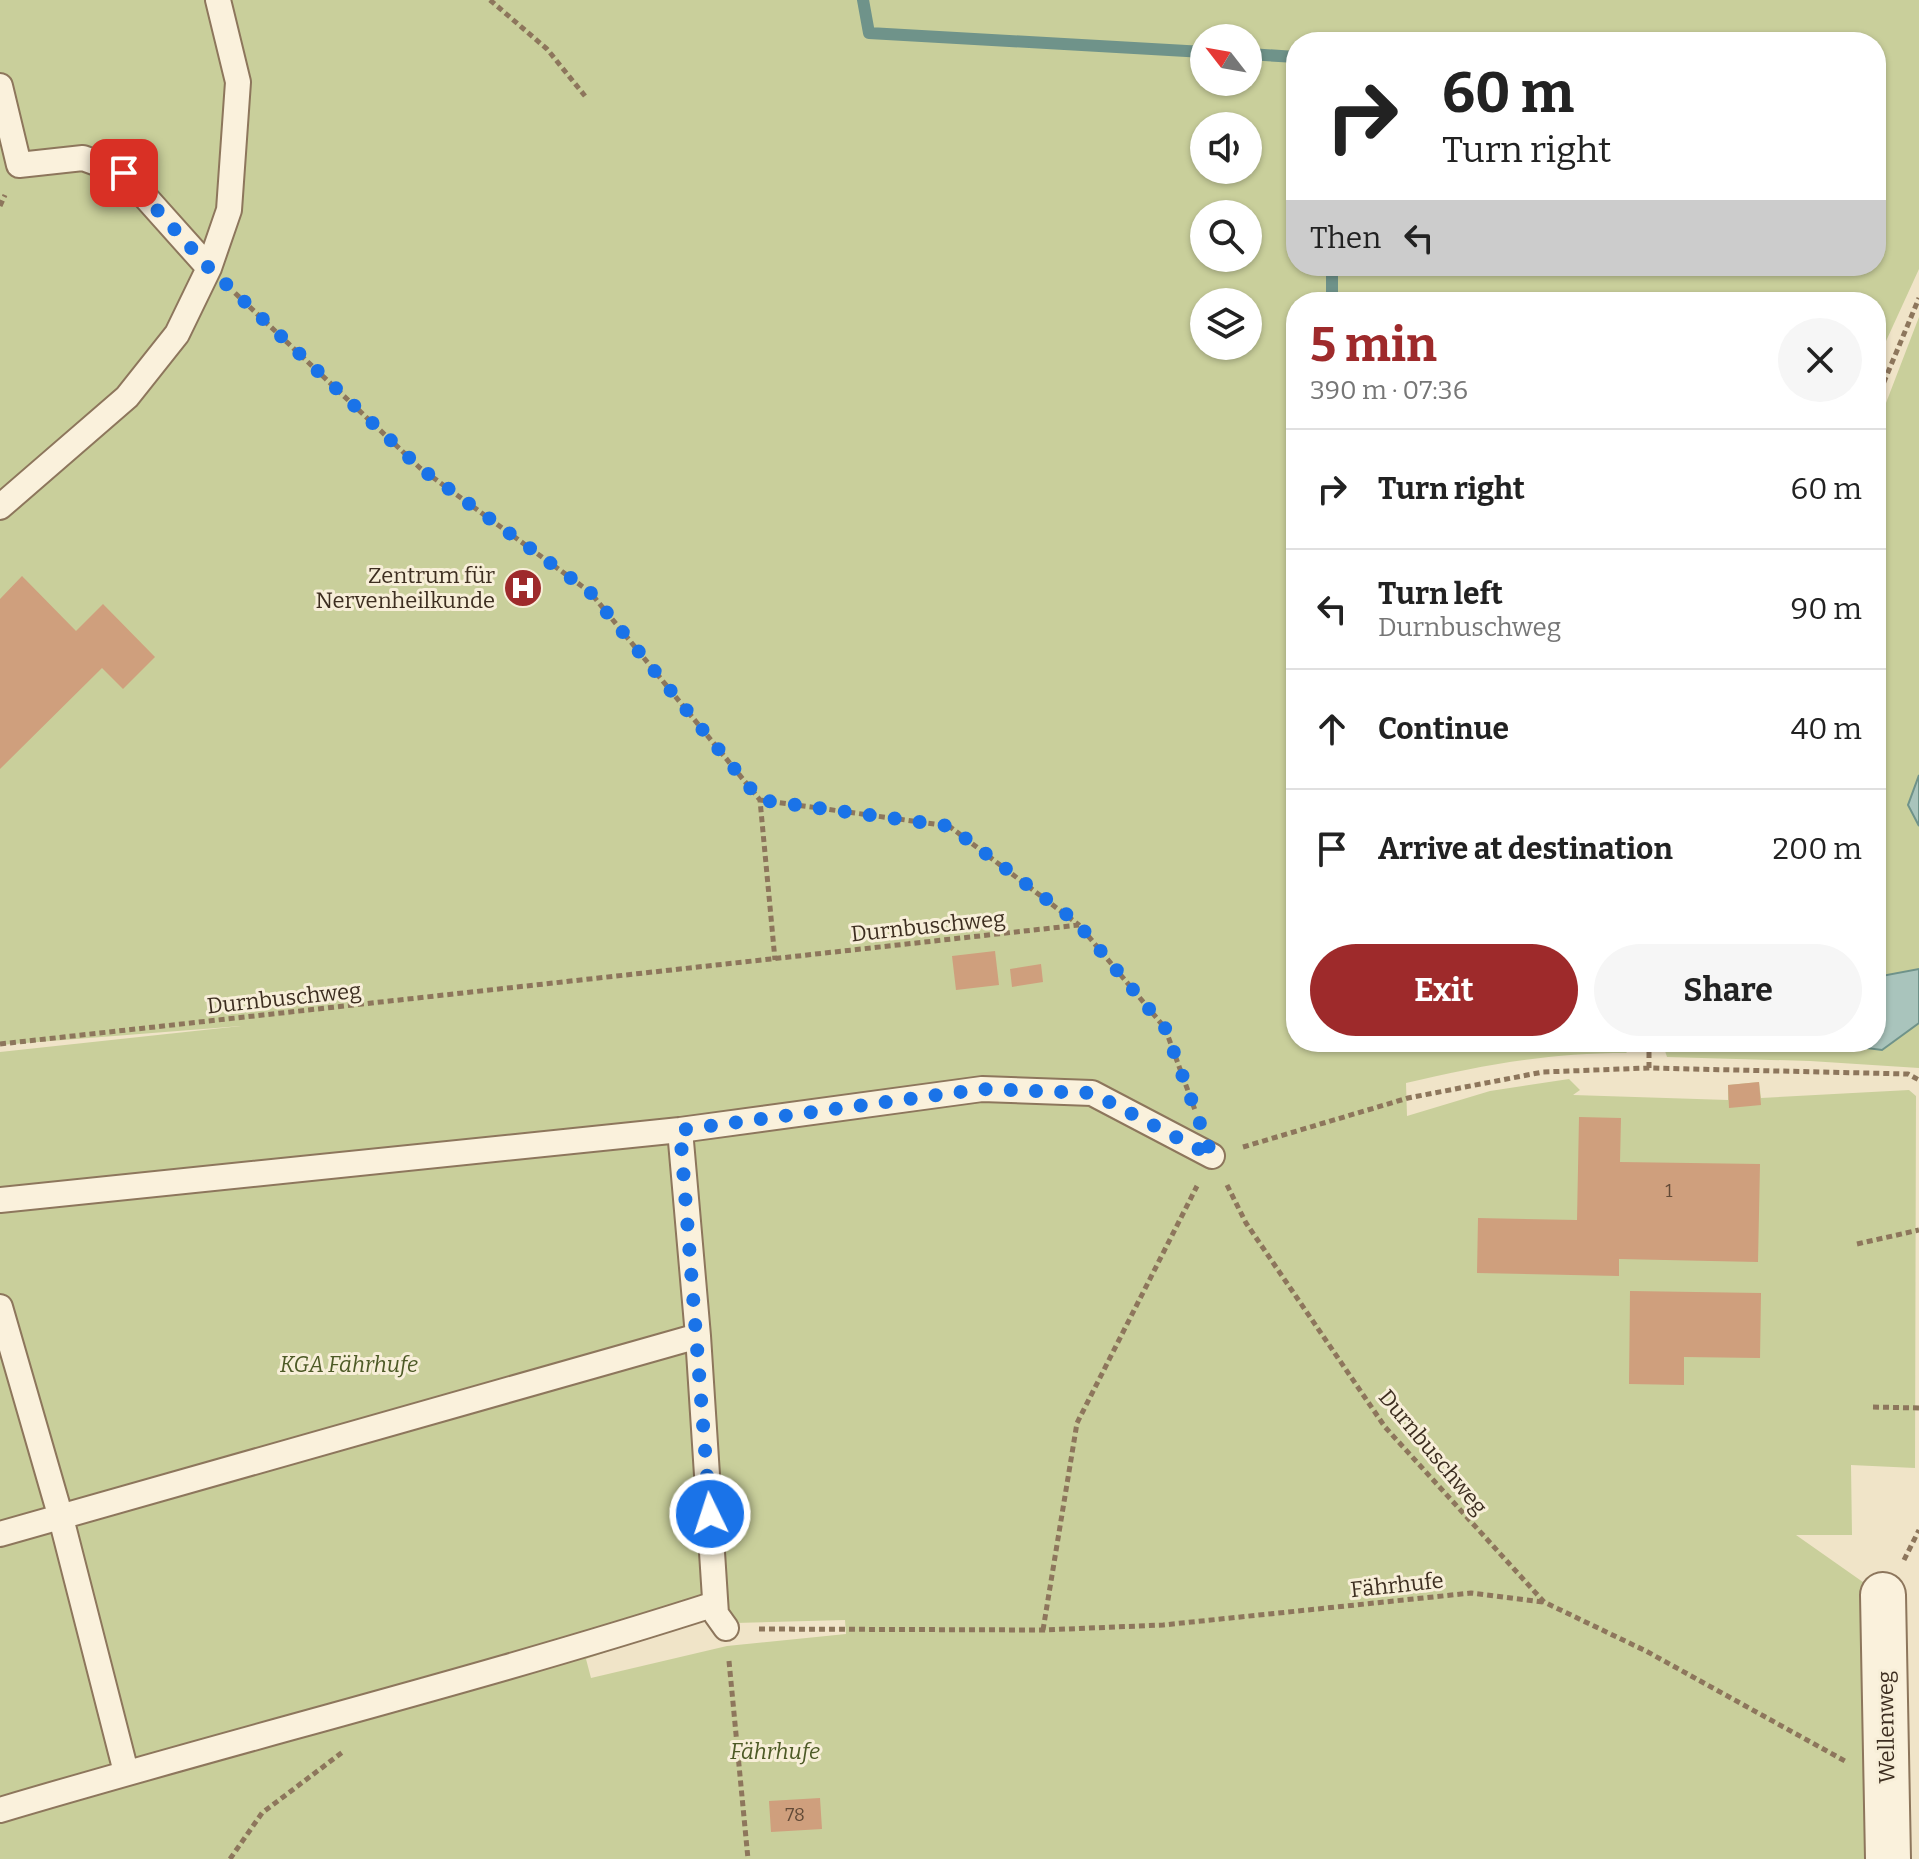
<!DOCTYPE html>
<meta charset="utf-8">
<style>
body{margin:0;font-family:Bitter,serif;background:#f6f6f6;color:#222;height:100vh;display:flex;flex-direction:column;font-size:30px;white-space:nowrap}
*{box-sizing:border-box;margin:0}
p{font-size:26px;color:#767676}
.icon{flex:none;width:44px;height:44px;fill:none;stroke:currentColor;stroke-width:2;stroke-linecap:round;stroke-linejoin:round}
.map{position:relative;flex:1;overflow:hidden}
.details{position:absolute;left:1286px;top:292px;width:600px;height:760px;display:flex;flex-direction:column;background:#fff;border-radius:32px;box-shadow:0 2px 6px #0004}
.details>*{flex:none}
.hud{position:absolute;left:1286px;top:32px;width:600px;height:244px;border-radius:32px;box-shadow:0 2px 6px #0004;background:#fff;color:#222;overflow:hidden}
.needle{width:52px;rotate:301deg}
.controls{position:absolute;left:1190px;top:24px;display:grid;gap:16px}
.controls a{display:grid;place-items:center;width:72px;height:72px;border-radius:50%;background:#fff;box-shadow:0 2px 6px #0004;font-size:40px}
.pin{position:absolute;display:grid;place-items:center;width:68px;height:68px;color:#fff;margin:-34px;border-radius:16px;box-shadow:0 4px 12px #0006}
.me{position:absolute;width:88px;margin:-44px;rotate:356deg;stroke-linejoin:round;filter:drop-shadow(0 0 6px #0008)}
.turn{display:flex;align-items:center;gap:28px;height:168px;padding:0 24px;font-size:36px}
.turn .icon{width:104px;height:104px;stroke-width:2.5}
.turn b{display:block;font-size:56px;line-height:68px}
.then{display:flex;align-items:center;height:76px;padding:0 24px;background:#0003;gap:16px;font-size:30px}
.round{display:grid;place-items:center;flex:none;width:84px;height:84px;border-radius:42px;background:#f6f6f6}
.headline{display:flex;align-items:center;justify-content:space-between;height:136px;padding:0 24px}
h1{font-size:48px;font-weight:700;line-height:60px;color:#9e2a2b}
.button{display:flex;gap:16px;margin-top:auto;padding:16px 24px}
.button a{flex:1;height:92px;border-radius:48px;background:#9e2a2b;color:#fff;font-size:32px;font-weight:700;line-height:92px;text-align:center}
.button a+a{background:#f6f6f6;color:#222}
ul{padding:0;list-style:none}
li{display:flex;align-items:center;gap:24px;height:120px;padding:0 24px;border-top:2px solid #e0e0e0}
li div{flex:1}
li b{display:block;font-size:30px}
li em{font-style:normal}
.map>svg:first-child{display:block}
.green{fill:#c9cf9b;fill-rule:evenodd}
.water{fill:#a9c4bc;stroke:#6f938a;stroke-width:2}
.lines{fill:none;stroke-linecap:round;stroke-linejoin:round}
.stream{stroke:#6f938a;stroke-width:12}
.building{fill:#cf9f7d}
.service-casing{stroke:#8d765c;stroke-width:28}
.minor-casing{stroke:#8d765c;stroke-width:48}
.path{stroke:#8d765c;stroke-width:5;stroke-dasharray:6 4;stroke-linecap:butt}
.service{stroke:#faf1dc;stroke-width:24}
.minor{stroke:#faf1dc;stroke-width:44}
.route{stroke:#1a73e8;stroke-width:14;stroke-dasharray:0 25.2}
.labels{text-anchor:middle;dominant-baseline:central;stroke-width:6;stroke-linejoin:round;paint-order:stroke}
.number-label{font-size:18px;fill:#624a37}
.poi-label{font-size:22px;fill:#3d2e20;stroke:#f7eed8;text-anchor:end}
.street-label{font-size:22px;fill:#3d2e20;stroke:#f7eed8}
.park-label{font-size:22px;font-style:italic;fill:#4d5a26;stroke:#f7eed8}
</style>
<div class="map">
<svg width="1919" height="1859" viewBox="0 0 1919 1859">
<rect width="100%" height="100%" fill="#f0e4c8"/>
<!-- green -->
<path class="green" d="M0 0H1919V269L1876 363V302H1296V1042H1425L1468 1048 1469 1042H1637L1626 1053C1548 1053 1482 1065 1406 1083L1407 1116 1490 1091 1569 1079 1580 1090 1573 1095 1728 1100V1085L1759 1082 1761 1098 1909 1090 1916 1096 1915 1468 1851 1465 1852 1535H1796L1870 1587 1872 1859H0V1052L241 1026 0 1045ZM1204 38H1248V82H1204ZM1296 42H1876V266H1296ZM1204 126H1248V170H1204ZM1204 214H1248V258H1204ZM1204 302H1248V346H1204ZM716 1614 734 1623 845 1620 846 1634 727 1646 591 1678 586 1659Z
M1919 317V775L1908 805 1919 826V969L1876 977V429Z
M1919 1023V1068L1810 1061 1667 1057 1662 1042H1820L1881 1050Z"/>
<!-- water -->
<path class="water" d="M1919 775V826L1908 805Z
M1919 969V1023L1882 1050 1820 1042H1876V977Z"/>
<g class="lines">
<!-- stream -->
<path class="stream" d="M863 0 869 33 1204 52
M1248 54 1296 57
M1332 266V302"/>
</g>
<!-- building -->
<path class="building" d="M22 576 76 631 103 604 155 657 123 689 102 668 0 769V599Z
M995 951 999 985 956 990 952 956Z
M1041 964 1043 982 1012 987 1010 969Z
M1759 1082 1761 1105 1729 1108 1728 1085Z
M1579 1117 1621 1118 1620 1162 1760 1164 1758 1262 1619 1259V1276L1477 1273 1478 1218 1577 1220Z
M1630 1291 1761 1293 1760 1358 1684 1357V1385L1629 1384Z
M820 1798 822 1829 771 1832 769 1801Z"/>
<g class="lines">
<!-- service casing -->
<g class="service-casing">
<path id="service" d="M0 86 19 165 83 158 124 173 209 268
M0 507 127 397 177 334 209 268 229 210 238 82 218 0
M680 1130 698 1336 716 1614 726 1628
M0 1200 680 1130 982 1089 1092 1093 1212 1156
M0 1307 61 1518 126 1772
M0 1534 698 1336
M0 1810C238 1739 479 1680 715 1604"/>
</g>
<!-- minor casing -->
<g class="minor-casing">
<path id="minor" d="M1883 1595 1888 1859"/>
</g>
<!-- path -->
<path class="path" d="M490 0 547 49 585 96
M0 206 5 195
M235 293 420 468 590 592 760 800 775 960
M1876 401 1919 298
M760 800 949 826 1079 925
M1649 1042V1068
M0 1044 1079 925 1165 1028 1195 1110
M1243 1147 1408 1098 1543 1072 1649 1068 1908 1074 1919 1080
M1227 1185 1246 1223 1385 1427 1544 1602 1646 1651 1845 1761
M1857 1244 1919 1230
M1873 1407 1919 1408
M1904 1560 1919 1530
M759 1629 1043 1630 1163 1625 1471 1593 1543 1602
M1043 1630 1077 1423 1197 1186
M729 1661 748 1859
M230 1859 262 1813 344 1751"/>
<!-- service -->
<use href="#service" class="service"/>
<!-- minor -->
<use href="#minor" class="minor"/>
</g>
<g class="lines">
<!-- route -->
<path class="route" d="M124 173 209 268 420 468 590 592 760 800 949 826 1066 914 1079 925 1165 1028 1212 1156 1092 1093 982 1089 680 1130 710 1514"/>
</g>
<!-- icons -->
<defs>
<g id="hospital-disc" transform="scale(2)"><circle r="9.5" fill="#9e2a2b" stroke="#f7eed8"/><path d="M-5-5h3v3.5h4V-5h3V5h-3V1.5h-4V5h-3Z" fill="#fff"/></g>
</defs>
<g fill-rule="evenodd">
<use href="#hospital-disc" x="523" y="588"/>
</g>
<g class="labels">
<!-- number labels -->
<g class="number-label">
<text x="1669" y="1191">1</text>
<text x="795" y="1815">78</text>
</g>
<!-- poi labels -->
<g class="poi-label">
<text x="495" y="575">Zentrum für<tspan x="495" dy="25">Nervenheilkunde</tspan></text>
</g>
<!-- street labels -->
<g class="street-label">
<text transform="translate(928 926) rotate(-6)">Durnbuschweg</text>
<text transform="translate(284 998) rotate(-6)">Durnbuschweg</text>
<text transform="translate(1433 1452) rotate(50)">Durnbuschweg</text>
<text transform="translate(1397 1585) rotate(-6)">Fährhufe</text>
<text transform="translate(1886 1727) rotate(-91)">Wellenweg</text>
</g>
<!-- park labels -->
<g class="park-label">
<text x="349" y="1364">KGA Fährhufe</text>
<text x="775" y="1751">Fährhufe</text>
</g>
</g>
</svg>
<div class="controls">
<a><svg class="needle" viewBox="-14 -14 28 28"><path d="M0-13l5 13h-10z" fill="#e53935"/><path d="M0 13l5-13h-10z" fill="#767676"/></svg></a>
<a><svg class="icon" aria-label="sound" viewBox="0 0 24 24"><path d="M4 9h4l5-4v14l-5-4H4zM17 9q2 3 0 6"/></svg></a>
<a><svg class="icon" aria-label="search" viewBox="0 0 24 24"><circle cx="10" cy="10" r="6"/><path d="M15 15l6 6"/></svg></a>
<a><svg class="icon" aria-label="layers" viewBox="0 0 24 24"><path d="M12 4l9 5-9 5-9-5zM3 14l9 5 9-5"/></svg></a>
</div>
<div class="pin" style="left:124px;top:173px;background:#d93025"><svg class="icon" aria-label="arrive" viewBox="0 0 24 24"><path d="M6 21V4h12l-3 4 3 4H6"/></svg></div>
<svg class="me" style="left:710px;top:1514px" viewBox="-20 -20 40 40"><circle r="17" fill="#1a73e8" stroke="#fff" stroke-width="3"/><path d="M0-11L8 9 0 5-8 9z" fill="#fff"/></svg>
<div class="hud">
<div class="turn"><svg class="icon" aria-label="right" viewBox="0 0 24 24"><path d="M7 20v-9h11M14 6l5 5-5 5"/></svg><div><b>60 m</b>Turn right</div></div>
<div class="then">Then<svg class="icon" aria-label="left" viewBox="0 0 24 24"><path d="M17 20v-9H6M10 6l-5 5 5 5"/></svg></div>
</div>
<section class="details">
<div class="headline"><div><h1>5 min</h1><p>390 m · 07:36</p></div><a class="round"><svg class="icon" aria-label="close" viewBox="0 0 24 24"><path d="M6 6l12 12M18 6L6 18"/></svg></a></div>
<ul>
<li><svg class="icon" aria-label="right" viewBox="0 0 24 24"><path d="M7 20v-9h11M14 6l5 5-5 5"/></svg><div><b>Turn right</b></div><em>60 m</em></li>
<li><svg class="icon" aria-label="left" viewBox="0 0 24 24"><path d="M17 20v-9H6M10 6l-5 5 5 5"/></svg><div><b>Turn left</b><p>Durnbuschweg</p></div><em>90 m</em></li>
<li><svg class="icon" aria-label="ahead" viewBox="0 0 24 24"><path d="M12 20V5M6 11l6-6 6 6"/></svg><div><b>Continue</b></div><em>40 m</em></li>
<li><svg class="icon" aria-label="arrive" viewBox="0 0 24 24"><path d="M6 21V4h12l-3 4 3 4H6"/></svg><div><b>Arrive at destination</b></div><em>200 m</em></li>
</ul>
<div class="button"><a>Exit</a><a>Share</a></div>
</section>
</div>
